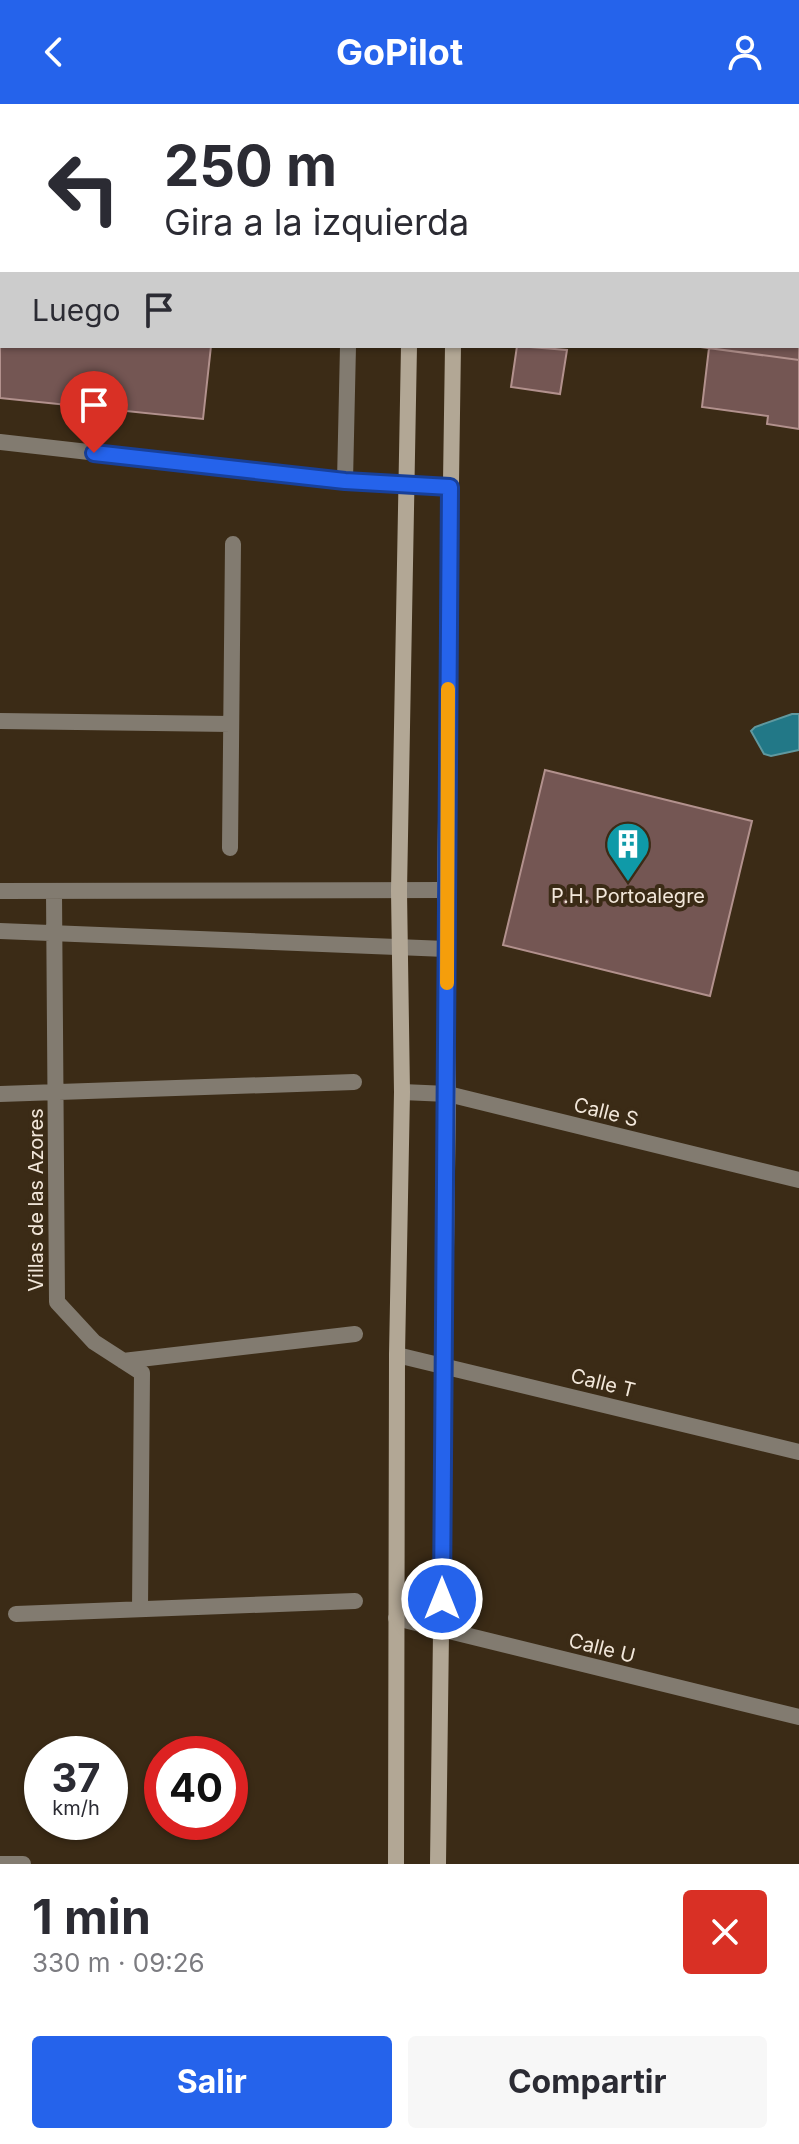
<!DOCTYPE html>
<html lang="es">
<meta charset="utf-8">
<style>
body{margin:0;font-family:Inter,sans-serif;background:#f7f7f7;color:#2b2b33;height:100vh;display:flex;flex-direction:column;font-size:30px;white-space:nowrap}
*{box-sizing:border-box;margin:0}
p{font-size:26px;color:#7c7c81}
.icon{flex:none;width:44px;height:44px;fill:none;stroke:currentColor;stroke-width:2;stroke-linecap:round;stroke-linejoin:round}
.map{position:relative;height:1760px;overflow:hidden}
.side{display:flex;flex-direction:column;background:#fff;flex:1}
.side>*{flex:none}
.banner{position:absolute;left:0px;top:0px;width:800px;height:244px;box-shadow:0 2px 6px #0004;background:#fff;color:#2b2b33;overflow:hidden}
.speed{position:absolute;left:24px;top:1632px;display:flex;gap:16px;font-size:40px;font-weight:700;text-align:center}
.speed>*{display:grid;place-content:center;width:104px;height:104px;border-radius:50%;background:#fff;box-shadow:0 2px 6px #0004;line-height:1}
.speed small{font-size:20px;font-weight:400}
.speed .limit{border:12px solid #d22;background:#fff;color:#111}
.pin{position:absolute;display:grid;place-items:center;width:68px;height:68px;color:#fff;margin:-82px -34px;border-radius:50% 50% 50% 0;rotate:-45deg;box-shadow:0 0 8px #0007}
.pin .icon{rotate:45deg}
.me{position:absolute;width:88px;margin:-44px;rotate:0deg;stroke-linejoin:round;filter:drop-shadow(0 0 6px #0008)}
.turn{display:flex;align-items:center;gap:28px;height:168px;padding:0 32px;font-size:36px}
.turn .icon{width:104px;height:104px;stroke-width:2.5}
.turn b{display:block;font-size:56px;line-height:68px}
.then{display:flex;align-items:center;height:76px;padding:0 32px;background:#0003;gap:16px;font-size:30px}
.round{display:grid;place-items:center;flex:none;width:84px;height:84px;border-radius:8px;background:#f7f7f7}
.headline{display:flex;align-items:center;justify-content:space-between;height:136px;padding:0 32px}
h1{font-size:48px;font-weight:700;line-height:60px}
.button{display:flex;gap:16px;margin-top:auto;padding:16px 32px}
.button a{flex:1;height:92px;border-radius:8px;background:#2563eb;color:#fff;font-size:32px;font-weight:700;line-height:92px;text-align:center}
.button a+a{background:#f7f7f7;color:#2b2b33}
header{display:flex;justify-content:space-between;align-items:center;height:104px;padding:0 32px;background:#2563eb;color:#fff;font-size:36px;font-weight:700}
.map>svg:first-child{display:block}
.water{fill:#227887;stroke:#6099a0;stroke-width:2}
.building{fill:#745653;stroke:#b2918d;stroke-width:2}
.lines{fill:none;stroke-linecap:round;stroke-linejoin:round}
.lane{stroke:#827b70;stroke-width:16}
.street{stroke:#827b70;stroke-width:16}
.secondary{stroke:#b2a795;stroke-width:16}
.route-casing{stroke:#184099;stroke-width:20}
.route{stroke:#2563eb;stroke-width:14}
.slow{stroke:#f59e0b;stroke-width:14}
.labels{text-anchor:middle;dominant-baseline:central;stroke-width:8;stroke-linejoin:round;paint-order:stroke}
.poi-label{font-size:20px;fill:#f2e7da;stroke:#3b2b16}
.street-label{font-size:20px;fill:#f2e7da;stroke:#3b2b16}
</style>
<header><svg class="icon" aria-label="back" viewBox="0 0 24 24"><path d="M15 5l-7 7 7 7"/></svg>GoPilot<svg class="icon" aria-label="person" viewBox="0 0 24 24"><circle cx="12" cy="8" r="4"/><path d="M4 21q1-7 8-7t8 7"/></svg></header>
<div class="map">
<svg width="799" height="1760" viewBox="0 0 799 1760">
<rect width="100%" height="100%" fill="#3b2b16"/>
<!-- water -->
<path class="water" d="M792 610H799V646L771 652 764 650 751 627 755 623Z"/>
<!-- building -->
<path class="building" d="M570 0H647L570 2Z
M0 88 2 242H211L203 315 0 294Z
M799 131V256L693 242H798Z
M517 242 567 246 560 290 511 283Z
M709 244 799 256V325L767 320 768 312 702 303Z
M545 666 752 717 710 892 503 841Z"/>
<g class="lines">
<!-- lane -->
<path class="lane" d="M353 2V0
M512 2V0
M345 377 348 242"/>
<!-- street -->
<path class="street" d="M0 338 345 377 450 383
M0 617 231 620
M230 744 233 440
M0 787 445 786
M54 789 57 1198 94 1238 142 1269 140 1505
M0 827 446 845
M402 988 448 990 799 1076
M0 990 354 978
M397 1251 799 1348
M123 1257 355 1230
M16 1510 355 1497
M396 1514 799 1613
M0 1760H23"/>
<!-- secondary -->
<path class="secondary" d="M410 2V0
M458 2V0
M396 1760 397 1251 402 988 399 787 409 242
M438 1760 448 990 445 786 453 242"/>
</g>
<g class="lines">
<!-- route casing -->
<g class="route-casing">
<path id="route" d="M94 349 345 377 450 383 442 1495"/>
</g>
<!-- route -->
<use href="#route" class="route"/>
<!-- slow -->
<path class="slow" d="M447 879 448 585"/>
</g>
<!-- icons -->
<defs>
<g id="building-pin" transform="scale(2.3)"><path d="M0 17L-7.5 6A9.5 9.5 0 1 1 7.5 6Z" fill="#0f9aa8" stroke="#3b2b16"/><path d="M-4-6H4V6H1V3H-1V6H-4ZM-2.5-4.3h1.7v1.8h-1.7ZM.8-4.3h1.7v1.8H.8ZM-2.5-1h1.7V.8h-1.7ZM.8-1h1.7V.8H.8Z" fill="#fff"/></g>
</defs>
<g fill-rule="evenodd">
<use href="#building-pin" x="628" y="740"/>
</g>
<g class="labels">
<!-- poi labels -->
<g class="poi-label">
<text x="628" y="792">P.H. Portoalegre</text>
</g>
<!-- street labels -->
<g class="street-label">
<text transform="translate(606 1008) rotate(14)">Calle S</text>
<text transform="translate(36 1096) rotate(-90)">Villas de las Azores</text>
<text transform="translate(603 1279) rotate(14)">Calle T</text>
<text transform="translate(602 1544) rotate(14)">Calle U</text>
</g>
</g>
</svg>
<div class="speed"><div>37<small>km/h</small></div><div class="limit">40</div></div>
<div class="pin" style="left:94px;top:349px;background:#d93025"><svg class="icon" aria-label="arrive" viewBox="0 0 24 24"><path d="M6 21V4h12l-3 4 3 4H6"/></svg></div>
<svg class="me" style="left:442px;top:1495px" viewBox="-20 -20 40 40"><circle r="17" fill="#2563eb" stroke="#fff" stroke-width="3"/><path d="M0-11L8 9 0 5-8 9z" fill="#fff"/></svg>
<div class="banner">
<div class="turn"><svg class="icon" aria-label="left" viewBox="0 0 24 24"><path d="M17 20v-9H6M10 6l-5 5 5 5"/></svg><div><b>250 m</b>Gira a la izquierda</div></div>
<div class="then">Luego<svg class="icon" aria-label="arrive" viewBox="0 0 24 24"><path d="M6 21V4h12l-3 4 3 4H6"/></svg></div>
</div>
</div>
<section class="side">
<div class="headline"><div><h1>1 min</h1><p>330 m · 09:26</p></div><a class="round" style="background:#d93025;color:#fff"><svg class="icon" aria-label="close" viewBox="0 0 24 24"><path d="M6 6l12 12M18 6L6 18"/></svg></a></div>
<div class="button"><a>Salir</a><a>Compartir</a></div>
</section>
